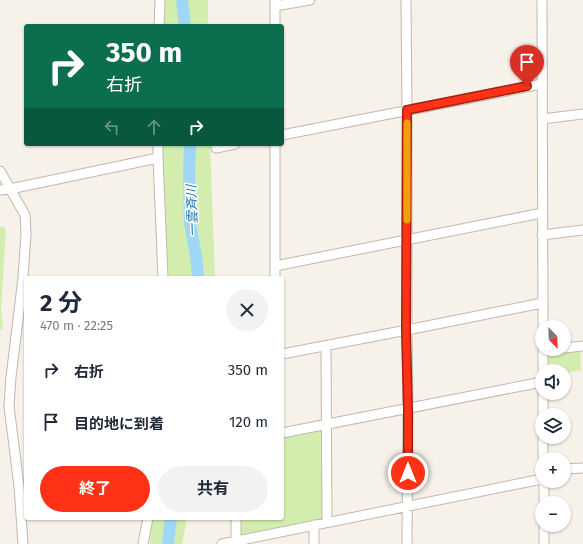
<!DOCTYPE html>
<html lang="ja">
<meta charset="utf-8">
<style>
body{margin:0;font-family:"Fira Sans","Noto Sans JP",sans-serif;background:#f2f2f3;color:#1f2937;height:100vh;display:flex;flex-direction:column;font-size:15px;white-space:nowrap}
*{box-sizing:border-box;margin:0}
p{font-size:13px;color:#747a83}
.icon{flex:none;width:22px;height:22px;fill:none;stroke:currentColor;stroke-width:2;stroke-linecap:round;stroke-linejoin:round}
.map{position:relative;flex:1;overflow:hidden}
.sheet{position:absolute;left:24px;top:276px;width:260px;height:244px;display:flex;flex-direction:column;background:#fff;border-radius:4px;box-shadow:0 1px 3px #0004}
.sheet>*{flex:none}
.top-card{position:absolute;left:24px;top:24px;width:260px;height:122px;border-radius:4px;box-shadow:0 1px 3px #0004;background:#0b6e4f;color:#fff;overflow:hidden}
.needle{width:26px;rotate:157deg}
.controls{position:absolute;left:535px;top:320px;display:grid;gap:8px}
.controls a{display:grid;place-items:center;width:36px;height:36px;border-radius:50%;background:#fff;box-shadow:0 1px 3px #0004;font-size:20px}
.pin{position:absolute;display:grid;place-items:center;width:34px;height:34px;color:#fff;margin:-41px -17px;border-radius:50% 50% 50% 0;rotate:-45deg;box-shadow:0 0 4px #0007}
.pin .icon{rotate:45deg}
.me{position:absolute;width:44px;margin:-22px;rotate:0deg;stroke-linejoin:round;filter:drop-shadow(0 0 3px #0008)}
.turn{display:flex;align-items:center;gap:14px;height:84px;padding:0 16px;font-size:18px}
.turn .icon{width:52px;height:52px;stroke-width:2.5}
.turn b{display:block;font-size:28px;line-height:34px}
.lanes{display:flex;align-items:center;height:38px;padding:0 16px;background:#0003;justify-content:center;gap:20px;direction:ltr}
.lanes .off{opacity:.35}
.round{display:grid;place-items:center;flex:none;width:42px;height:42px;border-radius:21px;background:#f2f2f3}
.headline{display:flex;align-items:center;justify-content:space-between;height:68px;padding:0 16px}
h1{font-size:24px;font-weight:700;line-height:30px}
.action{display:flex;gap:8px;margin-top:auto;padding:8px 16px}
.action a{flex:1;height:46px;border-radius:24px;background:#ff3116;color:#fff;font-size:16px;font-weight:700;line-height:46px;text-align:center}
.action a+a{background:#f2f2f3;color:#1f2937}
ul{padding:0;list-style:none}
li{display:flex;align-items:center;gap:12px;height:52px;padding:0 16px}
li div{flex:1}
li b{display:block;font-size:15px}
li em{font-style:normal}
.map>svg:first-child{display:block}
.green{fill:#d3edaf}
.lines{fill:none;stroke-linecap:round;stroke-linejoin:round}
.river{stroke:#a1d7f6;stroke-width:12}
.minor-casing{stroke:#c2b9aa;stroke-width:11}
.minor{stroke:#fff;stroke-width:9}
.route-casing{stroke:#a6200e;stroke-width:10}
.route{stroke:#ff3116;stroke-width:7}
.slow{stroke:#f59e0b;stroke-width:7}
.labels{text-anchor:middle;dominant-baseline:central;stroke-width:3;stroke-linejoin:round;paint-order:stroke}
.water-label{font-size:13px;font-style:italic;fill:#2478ae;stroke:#fff}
</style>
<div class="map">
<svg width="583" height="544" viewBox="0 0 583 544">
<rect width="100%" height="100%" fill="#f6f1e9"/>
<!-- green -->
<path class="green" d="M157 0H208V26H158Z
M160 144H210L215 278H165Z
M0 226 6 228 1 309 3 329 0 330Z
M580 348 581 370 564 374V371H548V352Z
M327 424 322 519 240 537V518H282V435Z
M152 518H187L182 544H150Z"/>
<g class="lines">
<!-- river -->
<path class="river" d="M182 0 185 26
M190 144 189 175 190 223 196 256 198 278
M168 544 171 518"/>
<!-- minor casing -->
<g class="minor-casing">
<path id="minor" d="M275 0V26
M406 0 407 110V330L408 409 407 544
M542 0 543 327
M275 6 310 0
M159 26 160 0
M542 119 583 114
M282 135 542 84
M158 144V158L163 278
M216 148 235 144
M0 171 25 215 26 234 23 278 11 377 9 406 19 486 23 544
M0 190 10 189 158 158
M542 235 583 230
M275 266 542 213
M275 278V144
M326 346 327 522
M564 348 583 346
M543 350 553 349
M282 354 407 330 542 303
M543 371V349
M543 393V415
M282 433 542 382
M543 437V459
M564 469 583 468
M544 481V503
M544 525V544
M236 541V518
M143 544 148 518
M222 544 542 479
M314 544V525"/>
</g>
<!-- minor -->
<use href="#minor" class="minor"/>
</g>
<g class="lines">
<!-- route casing -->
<g class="route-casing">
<path id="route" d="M408 473V409L406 330 407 110 527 86"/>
</g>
<!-- route -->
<use href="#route" class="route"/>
<!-- slow -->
<path class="slow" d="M407 220V123"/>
</g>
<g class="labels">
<!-- water labels -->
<g class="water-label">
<text transform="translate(192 211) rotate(-92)">一雲斉川</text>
</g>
</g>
</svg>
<div class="controls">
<a><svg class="needle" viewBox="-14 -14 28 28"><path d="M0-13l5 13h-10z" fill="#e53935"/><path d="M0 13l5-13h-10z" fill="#747a83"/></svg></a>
<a><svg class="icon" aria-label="sound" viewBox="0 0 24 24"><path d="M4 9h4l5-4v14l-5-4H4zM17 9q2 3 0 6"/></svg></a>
<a><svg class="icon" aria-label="layers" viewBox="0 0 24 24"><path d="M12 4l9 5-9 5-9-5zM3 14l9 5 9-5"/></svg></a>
<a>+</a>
<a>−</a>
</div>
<div class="pin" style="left:527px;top:86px;background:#d93025"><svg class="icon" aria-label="arrive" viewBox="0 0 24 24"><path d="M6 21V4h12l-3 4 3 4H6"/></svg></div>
<svg class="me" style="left:408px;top:473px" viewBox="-20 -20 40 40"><circle r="17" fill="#ff3116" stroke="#fff" stroke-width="3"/><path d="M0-11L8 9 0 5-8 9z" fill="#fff"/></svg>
<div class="top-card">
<div class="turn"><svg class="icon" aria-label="right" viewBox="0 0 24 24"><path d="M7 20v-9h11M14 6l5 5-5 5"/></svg><div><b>350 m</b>右折</div></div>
<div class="lanes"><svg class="icon off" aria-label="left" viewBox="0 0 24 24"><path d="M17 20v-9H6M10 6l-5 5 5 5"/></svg><svg class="icon off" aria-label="ahead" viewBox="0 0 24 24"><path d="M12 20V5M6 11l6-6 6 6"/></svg><svg class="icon" aria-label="right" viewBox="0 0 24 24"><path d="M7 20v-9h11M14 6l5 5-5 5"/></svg></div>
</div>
<section class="sheet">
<div class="headline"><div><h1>2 分</h1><p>470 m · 22:25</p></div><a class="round"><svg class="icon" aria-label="close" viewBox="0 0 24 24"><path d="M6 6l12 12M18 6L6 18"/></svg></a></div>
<ul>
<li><svg class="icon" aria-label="right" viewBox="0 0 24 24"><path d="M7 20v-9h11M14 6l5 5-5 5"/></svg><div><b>右折</b></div><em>350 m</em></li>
<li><svg class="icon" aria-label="arrive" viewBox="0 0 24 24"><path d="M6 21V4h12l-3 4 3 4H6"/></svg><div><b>目的地に到着</b></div><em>120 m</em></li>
</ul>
<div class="action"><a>終了</a><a>共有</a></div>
</section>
</div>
